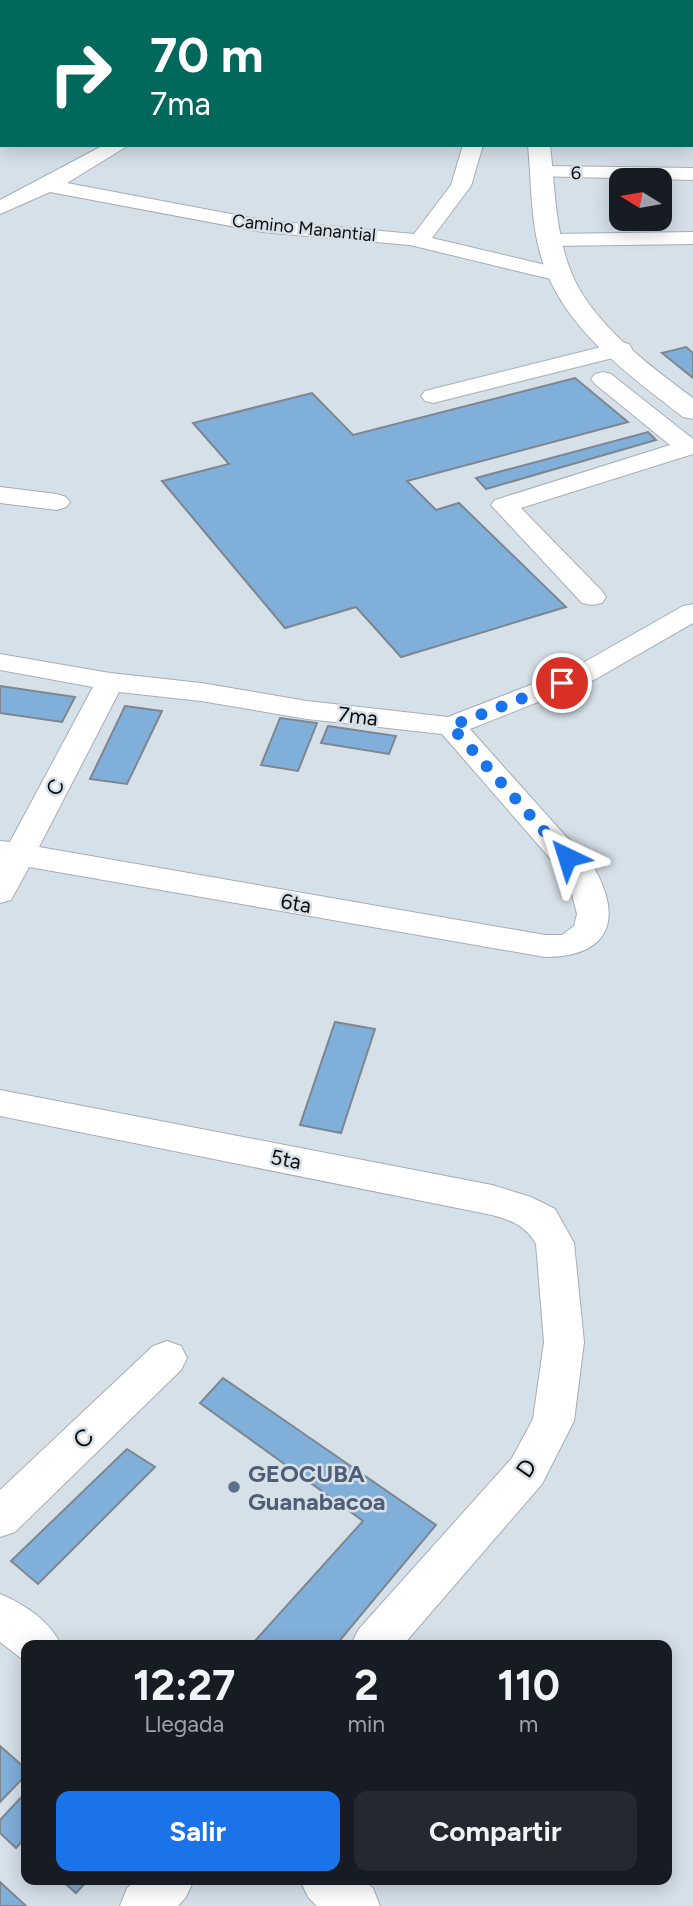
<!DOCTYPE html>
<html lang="es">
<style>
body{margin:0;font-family:Figtree,sans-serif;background:#242831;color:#f1f3f6;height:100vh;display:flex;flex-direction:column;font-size:26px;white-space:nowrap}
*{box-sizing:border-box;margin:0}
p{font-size:23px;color:#9ea1a6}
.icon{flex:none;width:38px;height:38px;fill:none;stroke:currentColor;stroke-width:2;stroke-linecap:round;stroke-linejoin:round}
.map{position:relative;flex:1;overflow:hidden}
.drawer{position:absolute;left:21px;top:1640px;width:651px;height:245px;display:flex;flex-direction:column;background:#171b24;border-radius:14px;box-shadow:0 4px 18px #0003}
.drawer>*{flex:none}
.top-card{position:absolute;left:0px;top:0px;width:693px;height:147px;box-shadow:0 4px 18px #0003;background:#00695c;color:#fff;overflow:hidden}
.needle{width:46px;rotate:281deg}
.fabs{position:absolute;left:609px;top:168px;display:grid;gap:14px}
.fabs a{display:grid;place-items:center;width:63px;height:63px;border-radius:14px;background:#171b24;box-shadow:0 4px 18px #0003;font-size:35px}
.pin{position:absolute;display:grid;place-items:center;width:60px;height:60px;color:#fff;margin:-30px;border:4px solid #fff;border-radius:50%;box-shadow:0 2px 7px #0007}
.me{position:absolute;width:77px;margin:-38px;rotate:319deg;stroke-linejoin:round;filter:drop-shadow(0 0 5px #0008)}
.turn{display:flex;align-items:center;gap:24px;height:147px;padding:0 35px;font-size:32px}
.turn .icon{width:91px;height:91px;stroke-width:2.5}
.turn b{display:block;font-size:49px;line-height:60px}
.eta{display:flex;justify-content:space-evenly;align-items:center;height:119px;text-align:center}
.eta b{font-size:42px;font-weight:700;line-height:49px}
.primary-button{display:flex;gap:14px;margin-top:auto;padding:14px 35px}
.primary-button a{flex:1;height:80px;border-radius:14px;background:#1a73e8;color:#fff;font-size:28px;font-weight:700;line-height:80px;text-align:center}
.primary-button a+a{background:#242831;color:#f1f3f6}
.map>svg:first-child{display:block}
.building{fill:#80afda;stroke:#7e868f;stroke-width:2}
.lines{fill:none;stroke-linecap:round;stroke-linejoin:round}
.minor-casing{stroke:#a5aeb7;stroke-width:2}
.major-casing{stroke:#a5aeb7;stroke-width:2}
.minor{fill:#fff;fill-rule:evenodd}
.major{fill:#fff;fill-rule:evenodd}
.route{stroke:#1a73e8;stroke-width:12;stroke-dasharray:0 21.6}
.service-dot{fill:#5c6f8a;stroke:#d6e0e9;stroke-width:2.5}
.labels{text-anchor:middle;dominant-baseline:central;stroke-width:5;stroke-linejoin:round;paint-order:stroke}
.far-street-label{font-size:18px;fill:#0a0d10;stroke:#d6e0e9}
.street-label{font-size:21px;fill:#0a0d10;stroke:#d6e0e9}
.near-street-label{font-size:24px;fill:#0a0d10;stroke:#d6e0e9}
.near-service-label{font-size:24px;font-weight:bold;fill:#4e5e75;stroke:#d6e0e9;text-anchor:start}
</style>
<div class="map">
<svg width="693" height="1906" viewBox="0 0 693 1906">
<rect width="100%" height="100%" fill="#d6e0e9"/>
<!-- building -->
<path class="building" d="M686 347 693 353V378L662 353Z
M575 378 628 422 407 481 436 510 459 503 566 607 401 657 356 607 285 628 162 481 229 464 193 423 312 393 353 435Z
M648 432 656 440 486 489 476 478Z
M0 686 75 697 62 722 0 713Z
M125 706 162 711 127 784 90 779Z
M280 718 317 723 298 771 261 765Z
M328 726 396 736 389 754 321 743Z
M335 1022 375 1029 341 1133 300 1125Z
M223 1378 436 1525 336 1645H256L253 1643 363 1521 200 1403Z
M127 1449 155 1467 38 1584 11 1561Z
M0 1746 26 1769V1775L0 1802Z
M26 1792V1837L16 1848 0 1833V1820Z
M61 1880H88L76 1893Z
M0 1882 26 1906H0Z"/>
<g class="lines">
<!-- minor casing -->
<g class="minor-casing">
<path id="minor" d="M18 0H35L17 2Z
M242 0H259L241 2Z
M644 0H661L643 2Z
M0 13H2L0 25Z
M691 34H693V44H691Z
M691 85H693V97H691Z
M104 145H129L67 183 262 220 414 234 451 185 463 145H483L471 186 432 238 567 270 570 275 567 280 559 281 410 245 262 232 50 192 0 214V200Z
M542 166 693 168V180L535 176 532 172 535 168Z
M693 232V244L551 246 544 244 540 240 544 236 551 234Z
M621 342 629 344 632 349 629 354 433 403 425 401 421 396 425 391Z
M603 372 611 374 693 439V454L521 508 602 591 606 597 602 603 592 605 582 603 491 505 495 500 670 445 595 384 591 379 595 374Z
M0 487 57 494 66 497 70 502 66 507 57 510 0 503Z
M693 604V623L594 680 470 729C500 763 530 796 560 830 572 843 590 858 598 875 624 928 601 957 545 957L29 867 11 900 0 903V841L10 842 93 687 0 670V654L110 673 201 683 307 701 448 717 574 668 683 606ZM119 692 201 701 307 719 442 734 568 879 577 914 574 926 562 935H545L39 847Z
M0 1090 492 1185 531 1197 555 1209 574 1243 584 1342 574 1421 542 1484 403 1645H351L358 1630 512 1458 533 1419 544 1342 536 1244C526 1226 511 1220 492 1215L0 1116Z
M167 1341 181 1346 187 1358 181 1370 15 1532 0 1537V1490L153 1346Z
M0 1594C24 1604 50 1621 61 1645H26V1662L0 1642Z
M136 1880H194L186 1897 178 1906H120L127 1888Z
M300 1880H362L373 1888 380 1906H317L308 1897Z"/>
</g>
<!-- major casing -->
<g class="major-casing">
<path id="major" d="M536 0H556L535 2Z
M528 145H550C555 187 555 232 571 272 592 324 649 365 693 398V419L683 417C633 378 571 334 547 273 530 234 532 187 528 145Z"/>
</g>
<!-- minor -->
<use href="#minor" class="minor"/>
<!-- major -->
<use href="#major" class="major"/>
</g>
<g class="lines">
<!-- route -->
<path class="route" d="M562 683 451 726 567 857"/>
</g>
<!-- markers -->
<circle class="service-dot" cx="234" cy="1487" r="7"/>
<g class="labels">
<!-- far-street labels -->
<g class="far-street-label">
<text transform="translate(576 173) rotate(1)">6</text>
<text transform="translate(304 228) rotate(6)">Camino Manantial</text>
</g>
<!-- street labels -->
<g class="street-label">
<text transform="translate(358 716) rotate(7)">7ma</text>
<text transform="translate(55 787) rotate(-62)">C</text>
<text transform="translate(296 903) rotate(10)">6ta</text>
<text transform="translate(286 1159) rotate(11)">5ta</text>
</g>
<!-- near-street labels -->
<g class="near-street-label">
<text transform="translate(83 1438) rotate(-44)">C</text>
<text transform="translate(526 1468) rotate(-56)">D</text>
</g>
<!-- near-service labels -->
<g class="near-service-label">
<text x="248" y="1473">GEOCUBA<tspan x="248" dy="28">Guanabacoa</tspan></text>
</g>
</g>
</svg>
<div class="fabs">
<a><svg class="needle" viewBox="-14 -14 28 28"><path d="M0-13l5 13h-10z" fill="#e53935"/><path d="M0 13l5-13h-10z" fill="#9ea1a6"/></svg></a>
</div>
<div class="pin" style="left:562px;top:683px;background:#d93025"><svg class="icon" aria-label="arrive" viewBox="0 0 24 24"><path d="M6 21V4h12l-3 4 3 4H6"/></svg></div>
<svg class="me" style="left:567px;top:857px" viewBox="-20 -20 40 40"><path d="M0-17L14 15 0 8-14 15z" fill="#1a73e8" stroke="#fff" stroke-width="4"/></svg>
<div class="top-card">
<div class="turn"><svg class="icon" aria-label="right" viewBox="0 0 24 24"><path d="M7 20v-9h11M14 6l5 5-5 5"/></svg><div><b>70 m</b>7ma</div></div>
</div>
<section class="drawer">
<div class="eta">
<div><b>12:27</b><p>Llegada</p></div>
<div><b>2</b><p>min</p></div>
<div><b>110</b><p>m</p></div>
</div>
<div class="primary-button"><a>Salir</a><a>Compartir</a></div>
</section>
</div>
